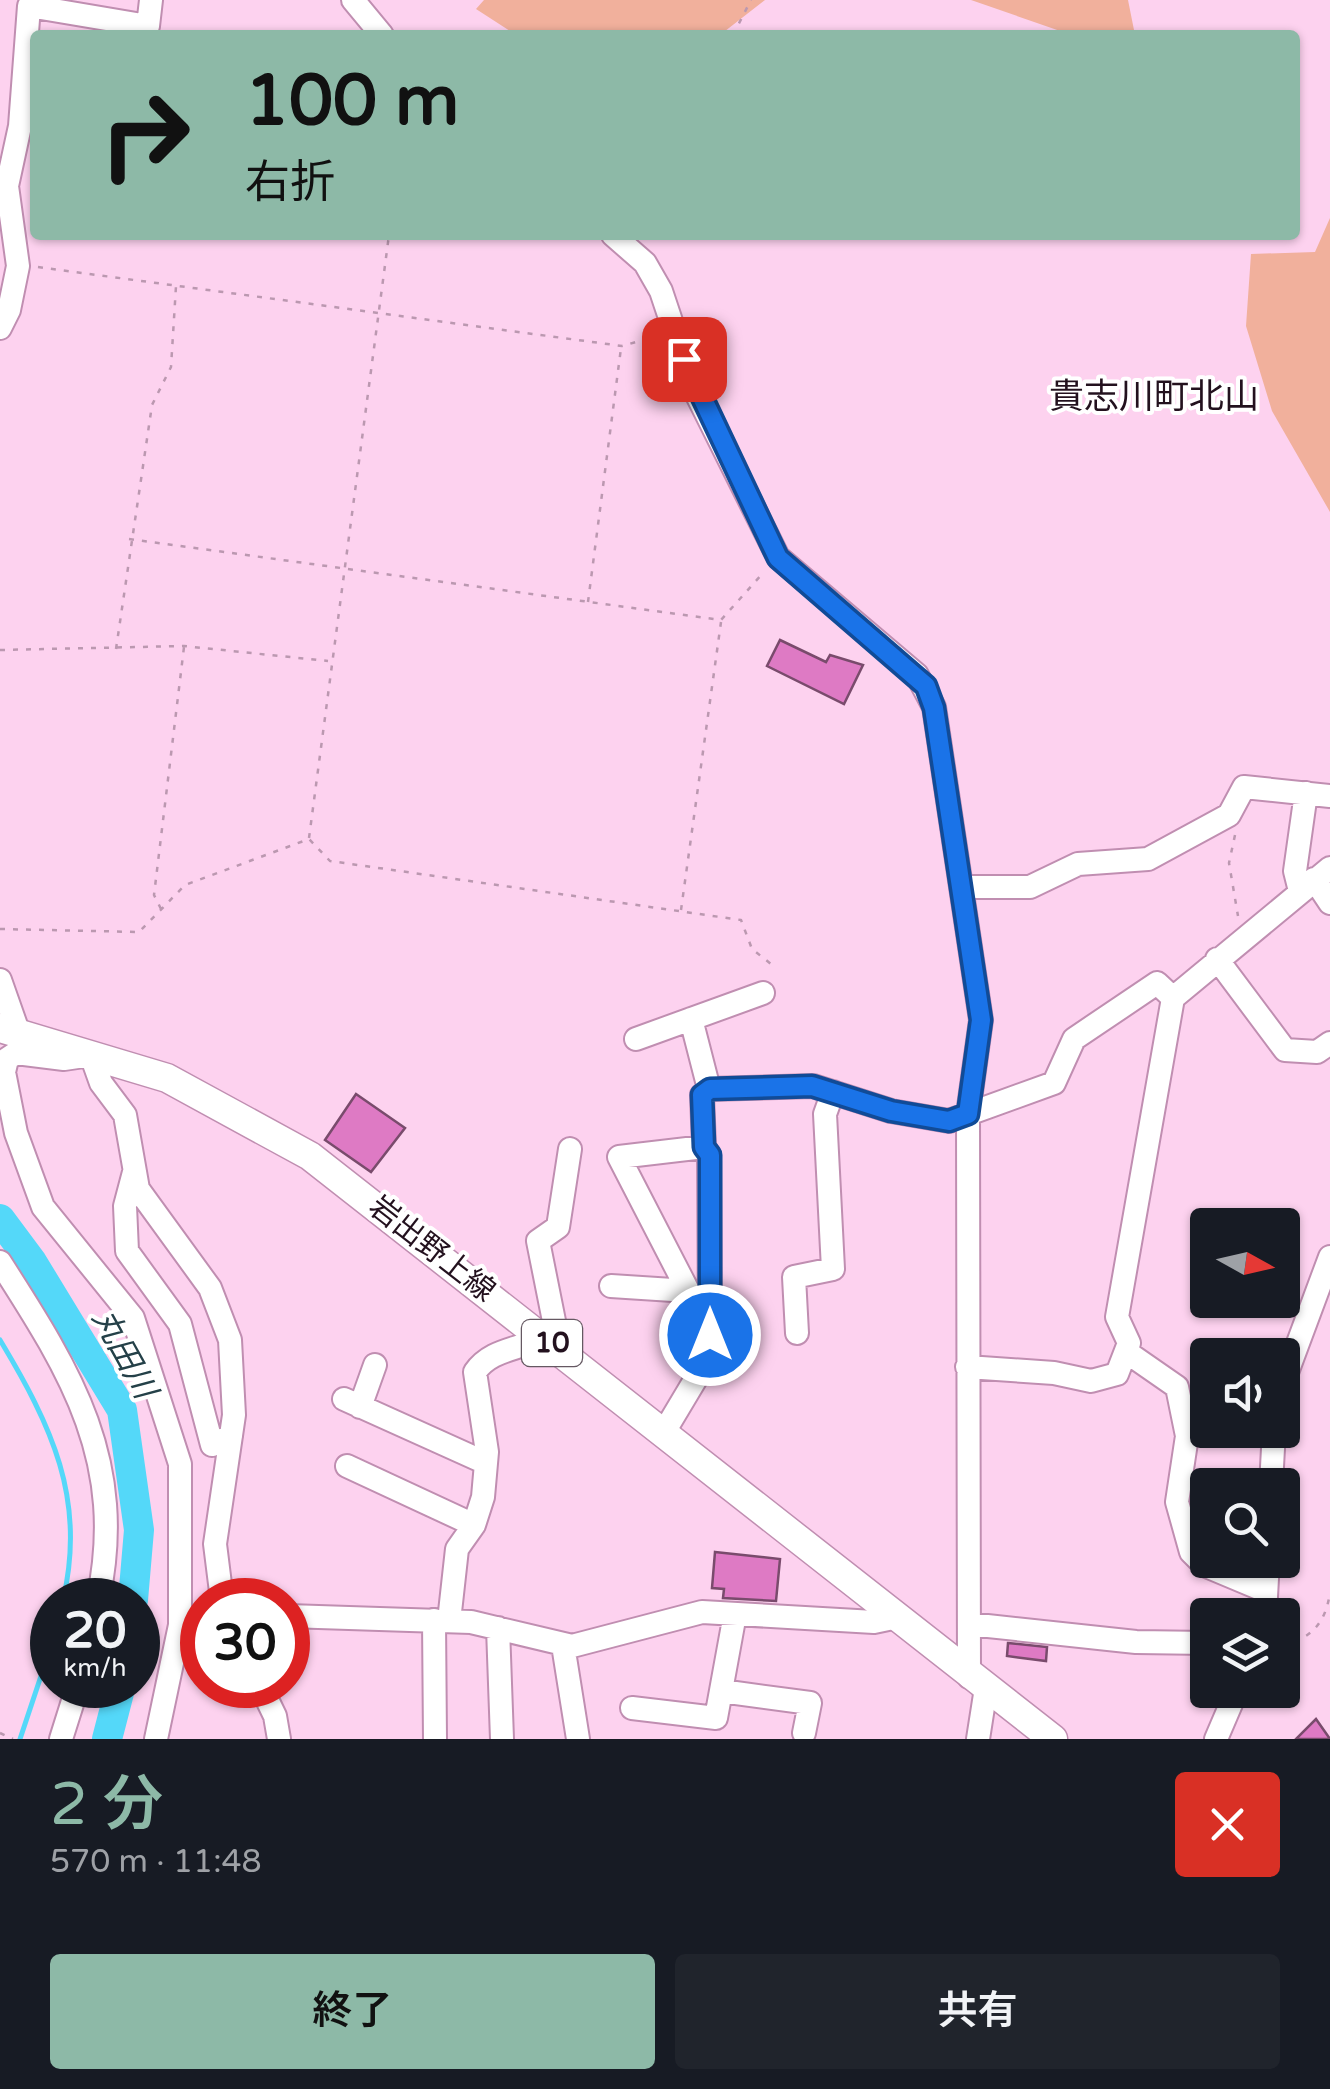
<!DOCTYPE html>
<html lang="ja">
<meta charset="utf-8">
<style>
body{margin:0;font-family:"Varela Round","Noto Sans JP",sans-serif;background:#20242c;color:#f1f3f6;height:100vh;display:flex;flex-direction:column;font-size:38px;white-space:nowrap}
*{box-sizing:border-box;margin:0}
p{font-size:32px;color:#9ea1a6}
.icon{flex:none;width:55px;height:55px;fill:none;stroke:currentColor;stroke-width:2;stroke-linecap:round;stroke-linejoin:round}
.map{position:relative;height:1739px;overflow:hidden}
.sheet{display:flex;flex-direction:column;background:#171b24;flex:1}
.sheet>*{flex:none}
.hud{position:absolute;left:30px;top:30px;width:1270px;height:210px;border-radius:10px;box-shadow:0 2px 8px #0004;background:#8db9a7;color:#111;overflow:hidden}
.needle{width:65px;rotate:98deg}
.controls{position:absolute;left:1190px;top:1208px;display:grid;gap:20px}
.controls a{display:grid;place-items:center;width:110px;height:110px;border-radius:10px;background:#171b24;box-shadow:0 2px 8px #0004;font-size:50px}
.speed{position:absolute;left:30px;top:1578px;display:flex;gap:20px;font-size:50px;font-weight:700;text-align:center}
.speed>*{display:grid;place-content:center;width:130px;height:130px;border-radius:50%;background:#171b24;box-shadow:0 2px 8px #0004;line-height:1}
.speed small{font-size:25px;font-weight:400}
.speed .limit{border:15px solid #d22;background:#fff;color:#111}
.pin{position:absolute;display:grid;place-items:center;width:85px;height:85px;color:#fff;margin:-42px;border-radius:20px;box-shadow:0 5px 15px #0006}
.me{position:absolute;width:110px;margin:-55px;rotate:0deg;stroke-linejoin:round;filter:drop-shadow(0 0 8px #0008)}
.turn{display:flex;align-items:center;gap:35px;height:210px;padding:0 50px;font-size:45px}
.turn .icon{width:130px;height:130px;stroke-width:2.5}
.turn b{display:block;font-size:70px;line-height:85px}
.round{display:grid;place-items:center;flex:none;width:105px;height:105px;border-radius:10px;background:#20242c}
.headline{display:flex;align-items:center;justify-content:space-between;height:170px;padding:0 50px}
h1{font-size:60px;font-weight:600;line-height:75px;color:#8db9a7}
.button{display:flex;gap:20px;margin-top:auto;padding:20px 50px}
.button a{flex:1;height:115px;border-radius:10px;background:#8db9a7;color:#111;font-size:40px;font-weight:600;line-height:115px;text-align:center}
.button a+a{background:#20242c;color:#f1f3f6}
.map>svg:first-child{display:block}
.green{fill:#f1b09c}
.lines{fill:none;stroke-linecap:round;stroke-linejoin:round}
.stream{stroke:#54d8f9;stroke-width:5}
.river{stroke:#54d8f9;stroke-width:30}
.building{fill:#de7ac4;stroke:#794b6c;stroke-width:2.5}
.minor-casing{stroke:#c08eb1;stroke-width:26}
.major-casing{stroke:#c08eb1;stroke-width:31}
.path{stroke:#bb98b0;stroke-width:2.5;stroke-dasharray:5 8;stroke-linecap:butt}
.minor{stroke:#fff;stroke-width:22}
.major{stroke:#fff;stroke-width:28}
.route-casing{stroke:#114b97;stroke-width:25}
.route{stroke:#1a73e8;stroke-width:18}
.labels{text-anchor:middle;dominant-baseline:central;stroke-width:8;stroke-linejoin:round;paint-order:stroke}
.shield{fill:#fff;stroke:#655862;stroke-width:2.5}
.shield-label{font-size:28px;font-weight:bold;fill:#23111e}
.street-label{font-size:30px;fill:#23111e;stroke:#fff}
.water-label{font-size:32px;font-style:italic;fill:#244048;stroke:#fff}
.quarter-label{font-size:35px;fill:#23111e;stroke:#fff}
</style>
<div class="map">
<svg width="1330" height="1739" viewBox="0 0 1330 1739">
<rect width="100%" height="100%" fill="#fdd2ef"/>
<!-- green -->
<path class="green" d="M484 0H765L720 35H516L476 9Z
M971 0H1128L1135 35 1063 32Z
M1330 218V512L1272 411 1246 326 1251 254 1315 252Z"/>
<g class="lines">
<!-- stream -->
<path class="stream" d="M0 1340C51 1425 87 1499 63 1600
M20 1739 52 1643"/>
<!-- river -->
<path class="river" d="M0 1219 32 1262 122 1410 139 1530 133 1600
M107 1739 121 1685"/>
</g>
<!-- building -->
<path class="building" d="M780 640 826 662 830 655 863 665 844 704 767 666Z
M356 1094 405 1128 371 1172 325 1140Z
M715 1552 780 1559 776 1601 723 1598 724 1589 712 1588Z
M1008 1643 1047 1647 1046 1661 1007 1656Z
M1316 1719 1330 1739H1296Z"/>
<g class="lines">
<!-- minor casing -->
<g class="minor-casing">
<path id="minor" d="M353 0 382 35
M613 235 645 263 661 291 693 387 778 557 917 675 934 707 981 1020 968 1114 969 1677
M0 328 9 310 18 266 7 186 20 126 29 6 148 26 151 0
M1314 879 1330 903
M963 887H1030L1078 864 1148 859 1229 815 1244 787 1330 796
M1300 891 1295 871 1306 793
M1217 959 1285 1050 1317 1052 1330 1043
M0 980 19 1034
M691 1019 709 1089
M636 1039 763 993
M134 1172 125 1206 127 1251 180 1324 212 1445 231 1436
M0 1262C72 1374 127 1462 98 1600
M611 1286 688 1291
M797 1333 794 1277 833 1269 825 1114 833 1092
M710 1335 709 1155 704 1147 702 1095 709 1089 813 1086 891 1111 949 1121 1054 1083 1074 1039 1157 983 1173 998
M1128 1353 1177 1387 1187 1436 1177 1502 1191 1552 1204 1565 1266 1591
M967 1367 1054 1373 1091 1381 1117 1374 1129 1343 1117 1317 1173 998 1330 868
M1282 1386 1330 1257
M344 1399 486 1463
M360 1407 375 1365
M664 1432 716 1345 619 1157 704 1147
M347 1466 474 1525
M1271 1485 1274 1430
M1265 1615 1268 1560
M288 1616 471 1622 572 1646 702 1612 874 1622 893 1618
M434 1620 435 1739
M449 1621 457 1549 474 1525 483 1497 487 1452 475 1372C495 1343 534 1352 555 1326L538 1241 558 1227 570 1149
M969 1624 1136 1642 1208 1643
M498 1628 502 1739
M563 1645 578 1739
M260 1685 275 1716 279 1739
M721 1691 810 1703 804 1733
M632 1708 716 1718 735 1614
M61 1739 78 1685
M156 1739 180 1625V1464L133 1318 43 1207 16 1133 4 1072 7 1059 16 1053 64 1059 91 1055 101 1083 125 1115 138 1189 210 1288 230 1340 234 1415 215 1544 222 1600
M978 1739 986 1688
M1216 1739 1237 1690"/>
</g>
<!-- major casing -->
<g class="major-casing">
<path id="major" d="M0 1028 167 1078 310 1156 1053 1739"/>
</g>
<!-- path -->
<path class="path" d="M733 35 751 0
M38 267 622 346 653 337
M129 539 721 620 763 573
M588 602 621 348
M116 649 152 405 171 367 176 286
M0 650 184 646 328 661
M1235 835 1229 863 1238 916
M309 838 389 235
M161 909 154 895 184 647
M681 910 721 622
M0 929 139 932 185 885 309 839 330 861 741 920 752 949 771 964
M1282 1645C1312 1639 1326 1622 1330 1592
M0 1733 13 1739"/>
<!-- minor -->
<use href="#minor" class="minor"/>
<!-- major -->
<use href="#major" class="major"/>
</g>
<g class="lines">
<!-- route casing -->
<g class="route-casing">
<path id="route" d="M684 359 778 558 926 686 934 708 981 1020 968 1114 949 1121 891 1111 812 1086 710 1089 702 1095 704 1147 710 1155V1335"/>
</g>
<!-- route -->
<use href="#route" class="route"/>
</g>
<g class="labels">
<!-- shield labels -->
<rect class="shield" x="522" y="1320" width="60" height="46" rx="8"/>
<g class="shield-label">
<text x="552" y="1343">10</text>
</g>
<!-- street labels -->
<g class="street-label">
<text transform="translate(432 1249) rotate(38)">岩出野上線</text>
</g>
<!-- water labels -->
<g class="water-label">
<text transform="translate(124 1354) rotate(61)">丸田川</text>
</g>
<!-- quarter labels -->
<g class="quarter-label">
<text x="1154" y="397">貴志川町北山</text>
</g>
</g>
</svg>
<div class="controls">
<a><svg class="needle" viewBox="-14 -14 28 28"><path d="M0-13l5 13h-10z" fill="#e53935"/><path d="M0 13l5-13h-10z" fill="#9ea1a6"/></svg></a>
<a><svg class="icon" aria-label="sound" viewBox="0 0 24 24"><path d="M4 9h4l5-4v14l-5-4H4zM17 9q2 3 0 6"/></svg></a>
<a><svg class="icon" aria-label="search" viewBox="0 0 24 24"><circle cx="10" cy="10" r="6"/><path d="M15 15l6 6"/></svg></a>
<a><svg class="icon" aria-label="layers" viewBox="0 0 24 24"><path d="M12 4l9 5-9 5-9-5zM3 14l9 5 9-5"/></svg></a>
</div>
<div class="speed"><div>20<small>km/h</small></div><div class="limit">30</div></div>
<div class="pin" style="left:684px;top:359px;background:#d93025"><svg class="icon" aria-label="arrive" viewBox="0 0 24 24"><path d="M6 21V4h12l-3 4 3 4H6"/></svg></div>
<svg class="me" style="left:710px;top:1335px" viewBox="-20 -20 40 40"><circle r="17" fill="#1a73e8" stroke="#fff" stroke-width="3"/><path d="M0-11L8 9 0 5-8 9z" fill="#fff"/></svg>
<div class="hud">
<div class="turn"><svg class="icon" aria-label="right" viewBox="0 0 24 24"><path d="M7 20v-9h11M14 6l5 5-5 5"/></svg><div><b>100 m</b>右折</div></div>
</div>
</div>
<section class="sheet">
<div class="headline"><div><h1>2 分</h1><p>570 m · 11:48</p></div><a class="round" style="background:#d93025;color:#fff"><svg class="icon" aria-label="close" viewBox="0 0 24 24"><path d="M6 6l12 12M18 6L6 18"/></svg></a></div>
<div class="button"><a>終了</a><a>共有</a></div>
</section>
